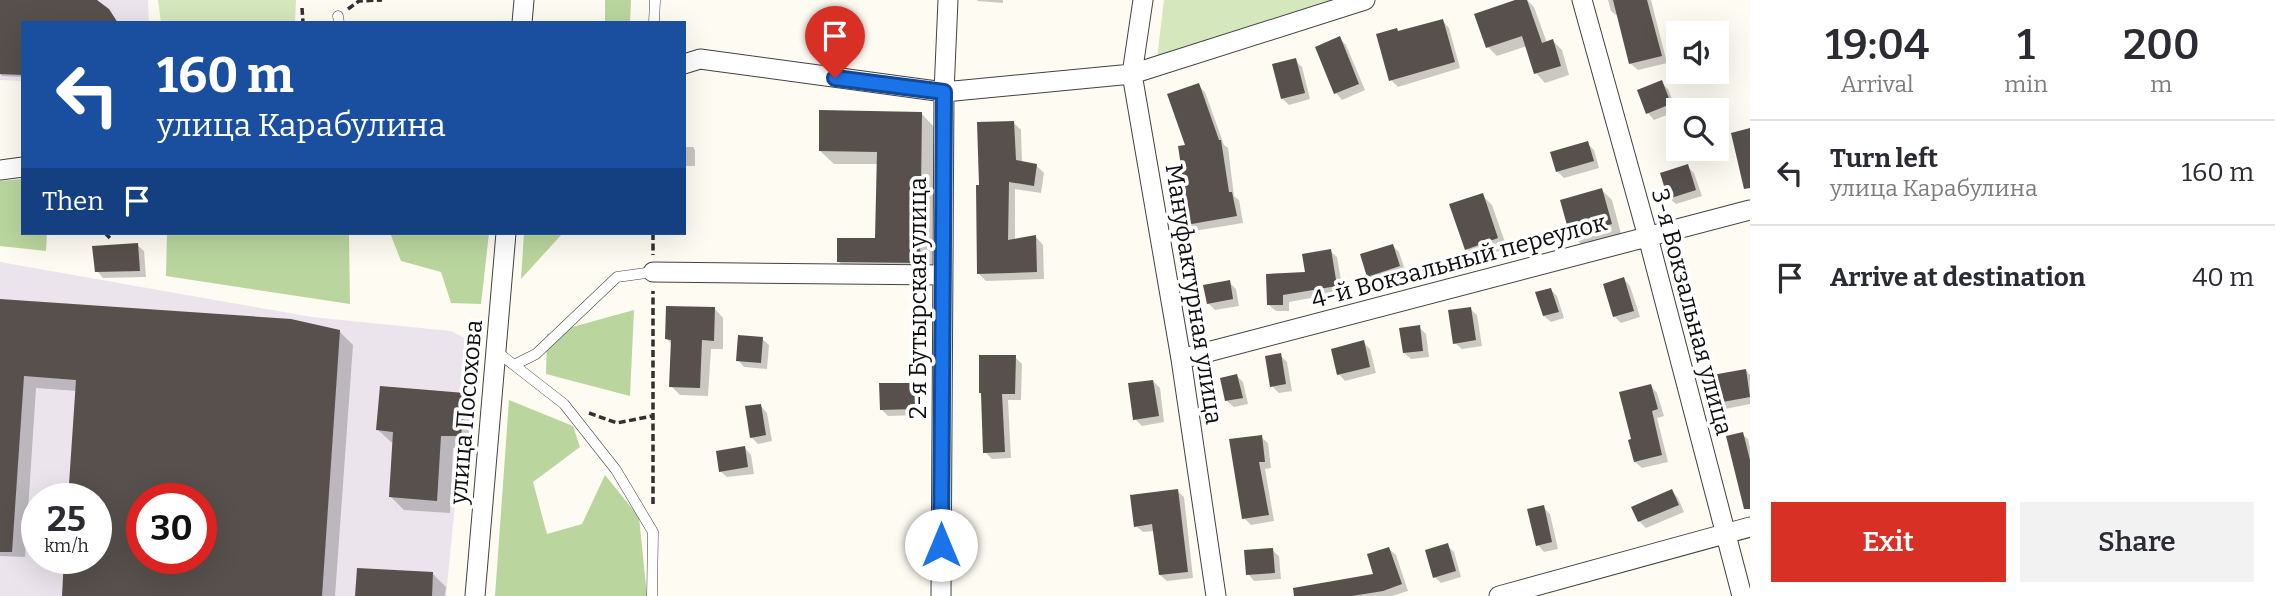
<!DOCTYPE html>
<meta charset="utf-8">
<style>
body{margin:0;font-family:Bitter,serif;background:#f2f2f3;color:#2b2b33;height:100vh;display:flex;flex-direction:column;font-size:26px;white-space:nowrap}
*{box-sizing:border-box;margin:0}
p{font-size:23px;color:#7c7c81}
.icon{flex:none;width:38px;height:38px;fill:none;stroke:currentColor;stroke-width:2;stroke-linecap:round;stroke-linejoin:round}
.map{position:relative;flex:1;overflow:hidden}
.details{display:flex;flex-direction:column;background:#fff;width:525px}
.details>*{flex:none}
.hud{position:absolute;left:21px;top:21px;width:665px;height:214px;border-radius:0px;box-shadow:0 7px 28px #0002;background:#1a4fa0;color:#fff;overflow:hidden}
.fabs{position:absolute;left:1666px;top:21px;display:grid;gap:14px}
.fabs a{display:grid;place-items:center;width:63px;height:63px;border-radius:0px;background:#fff;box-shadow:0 7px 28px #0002;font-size:35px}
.speed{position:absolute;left:21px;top:483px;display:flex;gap:14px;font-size:35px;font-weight:700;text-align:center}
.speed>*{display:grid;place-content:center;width:91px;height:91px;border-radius:50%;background:#fff;box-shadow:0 7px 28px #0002;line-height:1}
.speed small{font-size:18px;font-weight:400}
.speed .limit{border:10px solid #d22;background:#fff;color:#111}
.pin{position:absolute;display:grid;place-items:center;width:60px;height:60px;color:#fff;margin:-72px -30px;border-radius:50% 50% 50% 0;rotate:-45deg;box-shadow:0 0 7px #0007}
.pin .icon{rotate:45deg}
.me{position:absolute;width:77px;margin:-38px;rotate:0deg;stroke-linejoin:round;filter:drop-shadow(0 0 5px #0008)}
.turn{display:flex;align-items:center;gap:24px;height:147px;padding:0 21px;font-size:32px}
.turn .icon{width:91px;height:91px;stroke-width:2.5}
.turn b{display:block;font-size:49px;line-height:60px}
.then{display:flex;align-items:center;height:66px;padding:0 21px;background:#0003;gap:14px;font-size:26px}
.eta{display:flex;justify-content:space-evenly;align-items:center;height:119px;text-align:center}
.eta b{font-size:42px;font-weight:600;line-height:49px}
.button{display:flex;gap:14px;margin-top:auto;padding:14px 21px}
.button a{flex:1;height:80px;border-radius:0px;background:#d93025;color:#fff;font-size:28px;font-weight:600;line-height:80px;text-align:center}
.button a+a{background:#f2f2f3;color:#2b2b33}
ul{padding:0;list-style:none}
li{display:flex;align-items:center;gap:21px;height:105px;padding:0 21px;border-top:2px solid #e1e1e2}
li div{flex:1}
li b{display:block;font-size:26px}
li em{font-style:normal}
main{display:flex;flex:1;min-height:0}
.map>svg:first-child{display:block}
.industrial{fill:#ebe4ed;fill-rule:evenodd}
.green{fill:#d5e7bd}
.forest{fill:#bad69e}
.shadow{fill:#0003;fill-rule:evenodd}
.building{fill:#57504c;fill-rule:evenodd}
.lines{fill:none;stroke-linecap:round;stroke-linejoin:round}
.service-casing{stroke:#424242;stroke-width:11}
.minor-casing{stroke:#424242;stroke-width:21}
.path{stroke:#313131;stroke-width:3.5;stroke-dasharray:7 3.5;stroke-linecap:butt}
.service{stroke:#fff;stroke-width:10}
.minor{stroke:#fff;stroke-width:19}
.route-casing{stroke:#114b97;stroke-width:18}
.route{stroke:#1a73e8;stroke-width:12}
.labels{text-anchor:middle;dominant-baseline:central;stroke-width:7;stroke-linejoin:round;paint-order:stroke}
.street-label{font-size:24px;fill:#0f0f0f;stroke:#fff}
</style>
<main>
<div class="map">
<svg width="1750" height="596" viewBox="0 0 1750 596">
<rect width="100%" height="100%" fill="#fefbf2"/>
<!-- industrial -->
<path class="industrial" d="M0 0H148L149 23H23V81L0 80Z
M0 262 312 317 451 331 471 341 446 596H0ZM37 499H96V558H37ZM142 499H201V558H142Z"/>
<!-- green -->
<path class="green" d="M158 0H296L295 23H161Z
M1164 0H1350L1155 75Z"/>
<!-- forest -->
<path class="forest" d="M605 0H631L630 23H605Z
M23 179V233H47L46 251 0 246V181Z
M167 233H349L350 304 166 276Z
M390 233H489L481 304 451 303 441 272 401 261Z
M524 233H563L521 279Z
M634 310 630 396 546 374 547 334Z
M509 400 573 426 580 447 533 482 547 534 582 524 605 475 639 517 647 596H495Z"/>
<!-- shadow -->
<path class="shadow" d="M0 0H41L23 23V77L2 76 0 74Z
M977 0H1003V3L978 1Z
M1520 0H1527L1534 7 1547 43 1553 41 1562 50 1569 75 1545 83 1536 73 1527 46 1497 56 1488 47Z
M1608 0H1651L1667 63 1638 70 1631 64 1619 17 1611 11Z
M1443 21 1449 28 1460 68 1398 87 1391 80 1400 33Z
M1339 38 1346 45 1365 90 1342 100 1336 93Z
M1295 60 1302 67 1310 99 1289 105 1282 98Z
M1661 82 1668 89 1677 111 1654 120 1648 113Z
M1198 85 1205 92 1224 145 1228 148 1234 196 1239 200 1243 223 1194 231 1187 224V147Z
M921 113 934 127 932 275 851 274 838 261 877 240 878 164H834L820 151Z
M1014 123 1021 130 1022 163 1036 165 1044 173 1041 193 1015 189V240L1036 237 1043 245 1044 279 986 281 979 274Z
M1587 143 1594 150 1599 168 1564 178 1557 171Z
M684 147H693L695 150V166H684Z
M1687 166 1694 173 1702 196 1676 204 1669 198Z
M1602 190 1612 200 1621 234 1582 245 1572 235Z
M1482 195 1492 205 1507 248 1477 259 1467 249Z
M137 245 144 251 146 277 103 278 97 271Z
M1393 246 1399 252 1406 273 1375 282 1369 276Z
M1330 251 1337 257 1343 292 1289 302V311H1276L1269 305 1307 274Z
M1624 279 1630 286 1640 317 1621 323 1614 316Z
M1229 282 1236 289 1239 306 1215 310 1208 303Z
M1551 290 1557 296 1564 318 1551 322 1544 316Z
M0 300 340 332 353 345 335 596H64L96 558V499L77 391 36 388 25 557 0 556ZM142 499H201V558H142Z
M715 309 723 318V349H711L708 396 680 395 671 386 673 345 667 339Z
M1470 309 1477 315 1482 346 1462 349 1455 343Z
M1419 327 1426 334 1429 357 1411 359 1404 353Z
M762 339 769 345 767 369 744 367 738 360Z
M1363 342 1370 349 1376 373 1345 381 1339 374Z
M1280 355 1287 362 1292 391 1279 393 1272 386Z
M1015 357 1022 364 1021 400H1008L1011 458 992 459 985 452 983 395 980 393Z
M1746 371 1750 375V404L1725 409 1718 402Z
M1236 375 1243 382 1248 404 1234 407 1227 401Z
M1153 381 1160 388 1164 422 1142 426 1135 419Z
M914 384 920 391 921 415 888 416 881 409Z
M1651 386 1657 393 1664 416 1657 418 1668 462 1642 468 1635 462 1633 440Z
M464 395 477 408 473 449 453 448 450 513 404 510 391 497 394 443 391 442 377 429Z
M761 406 767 413 772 441 758 444 751 437Z
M1742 434 1748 439 1750 448V497Z
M1261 437 1268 443 1271 468 1265 469 1274 521 1251 525 1244 518Z
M745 448 751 455 754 474 727 477 720 471Z
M1177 491 1184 497 1193 578 1167 581 1160 575 1155 531 1143 532 1136 526Z
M1672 491 1678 498 1684 512 1646 528 1639 521Z
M1543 507 1550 514 1558 549 1544 552 1538 545Z
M1447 545 1454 552 1461 577 1441 583 1435 577Z
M1389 549 1396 555 1408 591 1392 596H1320L1376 576Z
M1272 550 1279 556 1281 579 1254 581 1248 574Z
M433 574 446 587 445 596H357Z"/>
<!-- building -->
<path class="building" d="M0 0H97L109 9 118 23H23V75L0 74Z
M1515 0H1527L1542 43 1553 39 1561 66 1534 74 1522 36 1486 48 1474 14Z
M1613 0H1647L1662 56 1629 64Z
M1443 19 1455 62 1389 81 1376 34 1397 28 1398 31Z
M1340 36 1359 84 1334 94 1315 47Z
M1296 58 1305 93 1281 99 1272 64Z
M1662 80 1671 104 1646 114 1637 90Z
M1199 83 1219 140H1221L1229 192H1232L1237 216 1186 225 1181 201 1186 200 1178 146 1185 145 1167 94Z
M819 110 922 112 920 263 837 262V238H875L877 152 819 151Z
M1014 121 1016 160 1037 164 1034 186 1009 182 1008 240 1036 235 1037 272 977 274 976 185H979L977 122Z
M1750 128V188L1744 189 1731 133Z
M1588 141 1594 161 1556 172 1550 152Z
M1688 164 1696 190 1668 199 1660 173Z
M1602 188 1612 224 1570 236 1560 200Z
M1483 193 1498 238 1465 250 1449 204Z
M138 243 140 271 95 272 92 246Z
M1393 244 1400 266 1367 277 1360 254Z
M1331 249 1337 286 1283 295V305H1267L1266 274 1305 272 1302 254Z
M1624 277 1634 311 1613 317 1603 284Z
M1230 280 1233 299 1207 304 1203 285Z
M1551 288 1559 312 1543 316 1535 292Z
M0 299 291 319 340 330 322 596H62L64 558H96V499H68L76 380 24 376 12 552H0ZM142 499H201V558H142Z
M666 306 715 307 714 341 702 340 700 388 669 387 671 340 665 339Z
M1471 307 1476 340 1453 344 1448 310Z
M1420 325 1423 351 1403 353 1399 328Z
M738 335 763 337 761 363 736 361Z
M1364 340 1370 367 1337 375 1331 349Z
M1281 353 1286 384 1270 387 1265 356Z
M979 355H1016L1015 394H1002L1005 452 983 453 981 393H979Z
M1746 369 1750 397 1717 403 1712 375Z
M1237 374 1243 398 1225 401 1220 378Z
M1153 380 1159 416 1133 420 1128 383Z
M879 383H914L915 409 880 410Z
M1651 384 1658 409 1652 411 1662 455 1634 462 1628 440 1631 439 1619 392Z
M380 386 465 393 461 436H441L437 501 389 497 393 432 376 430Z
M761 404 766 435 750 438 745 406Z
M1743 432 1750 460V509H1744L1726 436Z
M1262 435 1265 462H1259L1269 515 1242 519 1229 439Z
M745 446 748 467 719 472 716 451Z
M1178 489 1188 572 1159 575 1152 524 1134 527 1130 495Z
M1672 489 1679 505 1638 522 1631 507Z
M1544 505 1552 542 1536 546 1527 509Z
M1448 543 1456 571 1433 578 1425 550Z
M1389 547 1402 584 1383 591 1352 596H1294L1293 588 1373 574 1367 554Z
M1273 548 1275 573 1246 575 1244 550Z
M357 568 433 572 432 596H355Z"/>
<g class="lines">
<!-- service casing -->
<g class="service-casing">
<path id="service" d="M338 16 339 23
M654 23 655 0
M496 351 564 404 616 470 653 532 652 596
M514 365 536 354 617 277 653 272"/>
</g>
<!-- minor casing -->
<g class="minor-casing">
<path id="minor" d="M1143 0 1132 74 1181 359 1216 596
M1582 0 1648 237 1742 596
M522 23 524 0
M684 64 700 59 944 92 1132 74 1365 0
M0 170 23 167
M653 272 942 275
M1181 359 1750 210
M475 596 506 233
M941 596 944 92 948 0
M1499 596 1750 527"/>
</g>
<!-- path -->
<path class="path" d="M302 8 303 23
M348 9 359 1 382 0
M105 233 111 239
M653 233V255
M589 413 617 423 652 416
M653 504V291"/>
<!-- service -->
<use href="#service" class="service"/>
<!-- minor -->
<use href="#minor" class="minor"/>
</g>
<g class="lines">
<!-- route casing -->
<g class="route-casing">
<path id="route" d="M835 78 944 92 941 545"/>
</g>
<!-- route -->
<use href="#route" class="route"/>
</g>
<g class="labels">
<!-- street labels -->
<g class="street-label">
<text transform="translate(1459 261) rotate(-15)">4-й Вокзальный переулок</text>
<text transform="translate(1194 294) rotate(81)">Мануфактурная улица</text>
<text transform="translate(918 298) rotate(-90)">2-я Бутырская улица</text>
<text transform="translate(1692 312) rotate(75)">3-я Вокзальная улица</text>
<text transform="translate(466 412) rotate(-85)">улица Посохова</text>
</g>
</g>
</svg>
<div class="fabs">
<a><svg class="icon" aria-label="sound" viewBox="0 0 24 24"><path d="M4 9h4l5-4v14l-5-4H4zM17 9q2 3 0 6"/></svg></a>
<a><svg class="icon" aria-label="search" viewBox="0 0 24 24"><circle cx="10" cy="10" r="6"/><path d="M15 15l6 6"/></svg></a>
</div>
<div class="speed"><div>25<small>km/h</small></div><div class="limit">30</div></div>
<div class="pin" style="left:835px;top:78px;background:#d93025"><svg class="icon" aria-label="arrive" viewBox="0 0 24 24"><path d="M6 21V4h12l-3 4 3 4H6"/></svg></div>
<svg class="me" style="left:941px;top:545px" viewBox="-20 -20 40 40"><circle r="19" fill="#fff"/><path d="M0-13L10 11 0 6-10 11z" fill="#1a73e8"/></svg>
<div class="hud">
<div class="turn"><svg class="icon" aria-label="left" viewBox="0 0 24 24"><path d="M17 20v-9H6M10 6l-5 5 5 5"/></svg><div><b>160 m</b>улица Карабулина</div></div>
<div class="then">Then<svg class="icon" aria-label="arrive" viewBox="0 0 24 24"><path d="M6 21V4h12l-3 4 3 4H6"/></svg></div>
</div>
</div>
<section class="details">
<div class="eta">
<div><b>19:04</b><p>Arrival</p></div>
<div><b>1</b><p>min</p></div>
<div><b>200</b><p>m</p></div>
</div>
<ul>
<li><svg class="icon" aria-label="left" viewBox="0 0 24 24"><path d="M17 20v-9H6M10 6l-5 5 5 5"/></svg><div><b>Turn left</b><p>улица Карабулина</p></div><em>160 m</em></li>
<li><svg class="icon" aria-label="arrive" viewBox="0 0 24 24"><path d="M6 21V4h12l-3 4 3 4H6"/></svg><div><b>Arrive at destination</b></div><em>40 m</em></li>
</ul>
<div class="button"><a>Exit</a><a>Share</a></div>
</section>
</main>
